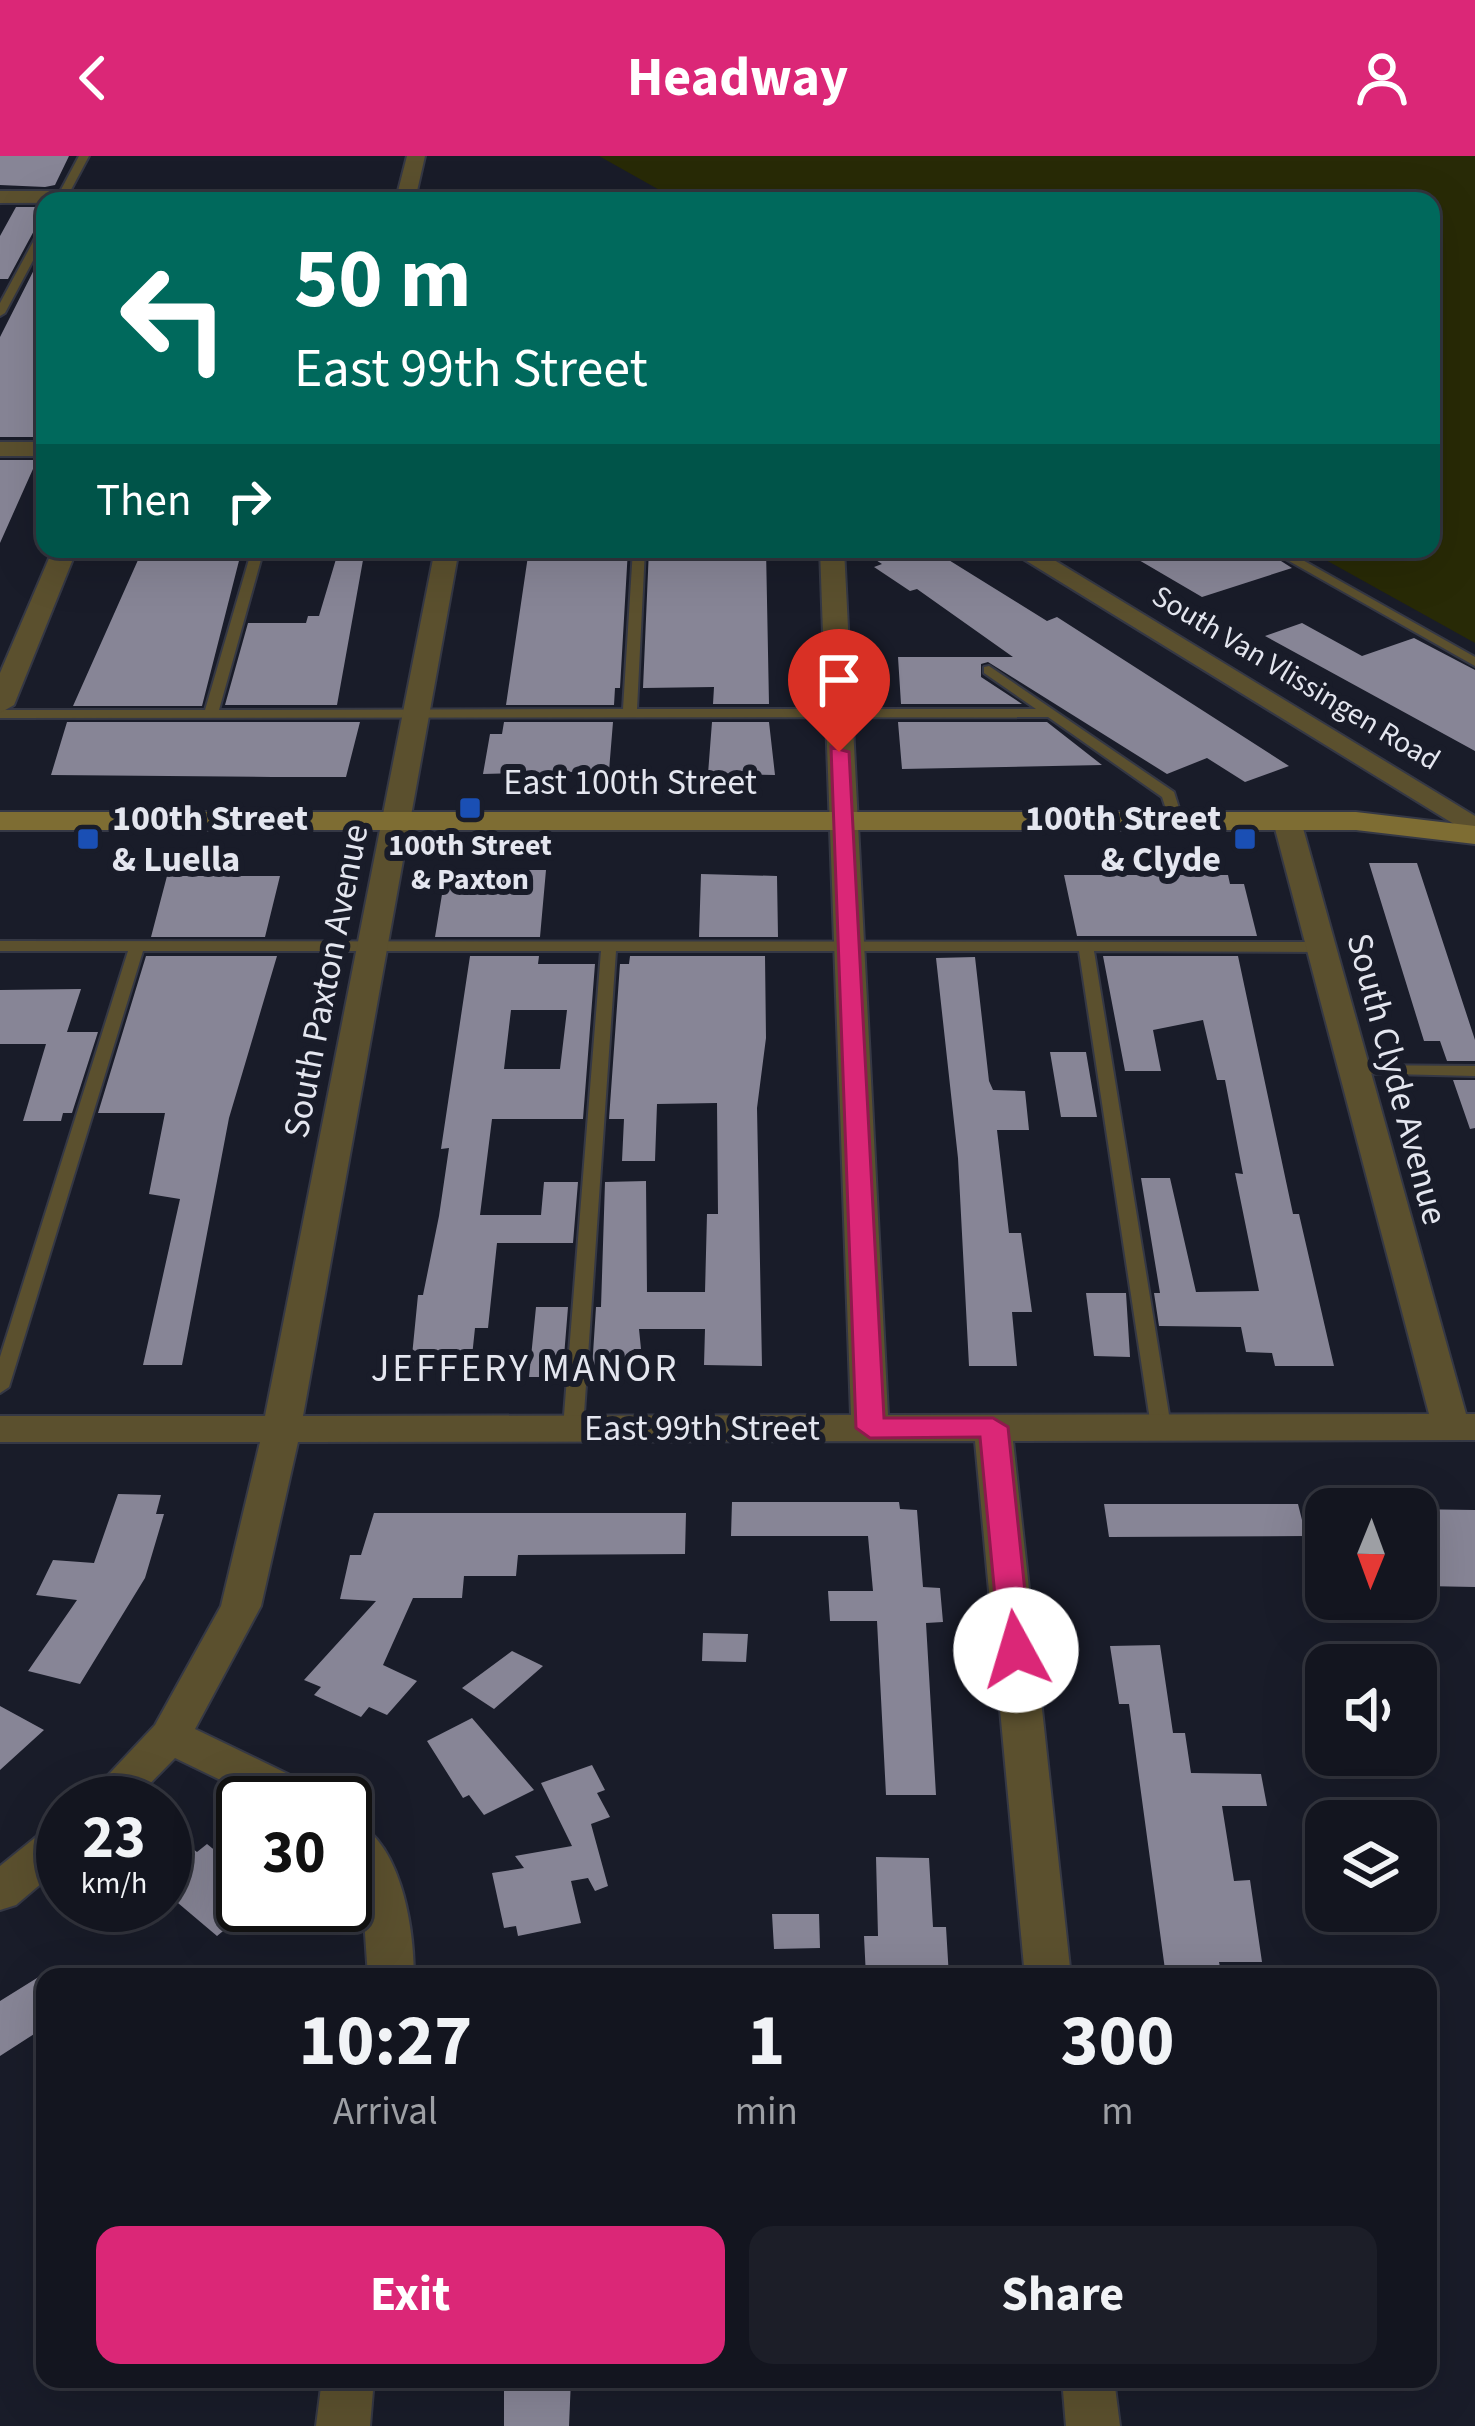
<!DOCTYPE html>
<style>
body{margin:0;font-family:"Source Sans 3",sans-serif;background:#1c1e28;color:#f1f3f6;height:100vh;display:flex;flex-direction:column;font-size:45px;white-space:nowrap}
*{box-sizing:border-box;margin:0}
p{font-size:39px;color:#9d9fa4}
.icon{flex:none;width:66px;height:66px;fill:none;stroke:currentColor;stroke-width:2;stroke-linecap:round;stroke-linejoin:round}
.map{position:relative;flex:1;overflow:hidden}
.details{position:absolute;left:36px;top:1812px;width:1401px;height:420px;display:flex;flex-direction:column;background:#13151f;border-radius:24px;box-shadow:0 12px 48px #0002,0 0 0 3px #32343d}
.details>*{flex:none}
.hud{position:absolute;left:36px;top:36px;width:1404px;height:366px;border-radius:24px;box-shadow:0 12px 48px #0002,0 0 0 3px #32343d;background:#00695c;color:#fff;overflow:hidden}
.needle{width:78px;rotate:181deg}
.fabs{position:absolute;left:1305px;top:1332px;display:grid;gap:24px}
.fabs a{display:grid;place-items:center;width:132px;height:132px;border-radius:24px;background:#13151f;box-shadow:0 12px 48px #0002,0 0 0 3px #32343d;font-size:60px}
.speed{position:absolute;left:36px;top:1620px;display:flex;gap:24px;font-size:60px;font-weight:700;text-align:center}
.speed>*{display:grid;place-content:center;width:156px;height:156px;border-radius:50%;background:#13151f;box-shadow:0 12px 48px #0002,0 0 0 3px #32343d;line-height:1}
.speed small{font-size:30px;font-weight:400}
.speed .limit{border:6px solid #111;border-radius:18px;background:#fff;color:#111}
.pin{position:absolute;display:grid;place-items:center;width:102px;height:102px;color:#fff;margin:-123px -51px;border-radius:50% 50% 50% 0;rotate:-45deg;box-shadow:0 0 12px #0007}
.pin .icon{rotate:45deg}
.me{position:absolute;width:132px;margin:-66px;rotate:354deg;stroke-linejoin:round;filter:drop-shadow(0 0 9px #0008)}
.turn{display:flex;align-items:center;gap:42px;height:252px;padding:0 60px;font-size:54px}
.turn .icon{width:156px;height:156px;stroke-width:2.5}
.turn b{display:block;font-size:84px;line-height:102px}
.then{display:flex;align-items:center;height:114px;padding:0 60px;background:#0003;gap:24px;font-size:45px}
.eta{display:flex;justify-content:space-evenly;align-items:center;height:204px;text-align:center}
.eta b{font-size:72px;font-weight:700;line-height:84px}
.primary-button{display:flex;gap:24px;margin-top:auto;padding:24px 60px}
.primary-button a{flex:1;height:138px;border-radius:24px;background:#db2777;color:#fff;font-size:48px;font-weight:700;line-height:138px;text-align:center}
.primary-button a+a{background:#1c1e28;color:#f1f3f6}
header{display:flex;justify-content:space-between;align-items:center;height:156px;padding:0 60px;background:#db2777;color:#fff;font-size:54px;font-weight:700}
.map>svg:first-child{display:block}
.green{fill:#282a06}
.building{fill:#878596;fill-rule:evenodd}
.lines{fill:none;stroke-linecap:round;stroke-linejoin:round}
.service-casing{stroke:#353845;stroke-width:4}
.minor-casing{stroke:#353845;stroke-width:4}
.secondary-casing{stroke:#353845;stroke-width:4}
.service{fill:#5b502e;fill-rule:evenodd}
.minor{fill:#5b502e;fill-rule:evenodd}
.secondary{fill:#7e6d33;fill-rule:evenodd}
.route{fill:#db2777;stroke:#8e194d;stroke-width:3}
.transit-dot{fill:#1a4fb4;stroke:#191c29;stroke-width:4.5}
.labels{text-anchor:middle;dominant-baseline:central;stroke-width:12;stroke-linejoin:round;paint-order:stroke}
.far-street-label{font-size:30px;fill:#e4e6ef;stroke:#191c29}
.far-poi-label{font-size:30px;font-weight:bold;fill:#e4e6ef;stroke:#191c29}
.street-label{font-size:36px;fill:#e4e6ef;stroke:#191c29}
.poi-label{font-size:36px;font-weight:bold;fill:#e4e6ef;stroke:#191c29;text-anchor:start}
.neighbourhood-label{font-size:39px;letter-spacing:3px;fill:#e4e6ef;stroke:#191c29}
</style>
<header><svg class="icon" aria-label="back" viewBox="0 0 24 24"><path d="M15 5l-7 7 7 7"/></svg>Headway<svg class="icon" aria-label="person" viewBox="0 0 24 24"><circle cx="12" cy="8" r="4"/><path d="M4 21q1-7 8-7t8 7"/></svg></header>
<div class="map">
<svg width="1475" height="2270" viewBox="0 0 1475 2270">
<rect width="100%" height="100%" fill="#191c29"/>
<!-- green -->
<path class="green" d="M599 0H1475V487L1306 393H1431V45H679Z"/>
<!-- building -->
<path class="building" d="M0 0H69L55 29 45 31 0 29Z
M16 51H45V66L36 71 8 123H0V80Z
M45 92V281H0V181Z
M0 304H37L0 387Z
M212 393H242L202 550H73L142 395Z
M339 393H365L337 549H225L248 467H306L308 460H319Z
M529 393H628L620 532H615L614 549H506Z
M649 393H766L769 548H713L714 531 643 532Z
M859 393H931L1047 465 1057 461 1289 610 1245 626 1207 602 1167 618 988 506 981 508V521L1022 548H901L898 501H1013L917 433 910 435 874 411 882 408Z
M1120 393H1262L1292 412 1202 441Z
M1302 467 1362 500 1414 482 1475 514V595L1265 480Z
M67 566H360L346 621H273L51 619Z
M504 566H613L609 615 483 618 490 578H502Z
M712 566H769L775 619 708 618Z
M898 566H1047L1102 609 902 613Z
M1369 707H1417L1475 884V905H1447L1440 885H1424Z
M446 714H546L540 781H435Z
M701 718 777 720 778 781H699Z
M1064 719H1228L1230 728H1244L1257 780H1077Z
M167 720H280L265 781H151Z
M146 800H277L229 962 182 1209H143L180 1043 149 1038 165 957H98Z
M470 800H539L538 808H595L583 963H492L480 1059H541L544 1026H578L573 1087H497L488 1172H475L471 1210H411L418 1139H423L439 1060 449 992 441 993ZM511 854H567L560 913H504Z
M630 800H765L766 882 757 952 762 1210 704 1209 705 1173H639L641 1193H634V1213H592L596 1151H601L605 1026 646 1025 647 1136H705L707 1058H718L717 947 657 948 655 1005H622L624 963H609L620 808H629Z
M1103 800H1238L1293 1058H1299L1334 1210H1275L1272 1197 1246 1196 1241 1171 1159 1170 1154 1137H1160L1141 1022H1170L1196 1136 1259 1135 1235 1017 1243 1018 1225 924H1217L1203 864 1153 874 1161 915H1125Z
M975 801 989 925 993 934 1025 935 1029 974H997L1009 1077H1021L1032 1156H1012L1017 1210H969L958 1002 936 802Z
M81 833 67 876H98L72 957H63L61 965H23L46 888H0V834Z
M1050 896H1086L1097 961H1061Z
M1453 924H1475V972L1470 973Z
M1086 1137H1126L1130 1201 1094 1200Z
M536 1151H568L563 1213H558L557 1221H529Z
M118 1338 161 1339 156 1358H164L145 1422 80 1528 28 1515 77 1444 36 1439 53 1404 94 1407Z
M732 1346H899L900 1353 917 1354 923 1431 940 1432 943 1466 926 1467 936 1639H886L877 1465H830L828 1435H873L868 1380H731Z
M1104 1348H1298L1306 1380 1109 1381Z
M1404 1353 1475 1354V1431L1424 1430 1416 1399V1353Z
M374 1357H686L685 1398 518 1399 516 1420H464L462 1442H413L383 1509 417 1525 387 1559 369 1551 361 1561 314 1539 321 1531 304 1524 376 1445 340 1443 350 1399H361Z
M703 1477 748 1478 746 1506 702 1505Z
M1160 1489 1173 1577H1185L1191 1617 1261 1618 1267 1650H1222L1234 1725 1250 1724 1262 1806H1219L1222 1821H1166L1129 1548H1119L1110 1490Z
M512 1495 543 1510 494 1553 462 1532Z
M0 1550 44 1574 0 1614Z
M472 1562 534 1634 484 1659 469 1639 463 1642 427 1585Z
M592 1609 605 1634 597 1637 610 1661 591 1668 608 1730 595 1735 588 1722 571 1725 581 1767 518 1780 516 1770 504 1772 492 1717 524 1712 515 1700 572 1690 541 1627Z
M207 1688 243 1717V1759L217 1780 165 1736V1709L189 1690 197 1696Z
M876 1701 929 1702 933 1771H946L949 1821H866L864 1780H878Z
M772 1758H819L820 1792 774 1793Z
M45 1817V1871L0 1900V1845Z
M504 2223H571L569 2270H504Z"/>
<g class="lines">
<!-- service casing -->
<g class="service-casing">
<path id="service" d="M79 0H89L65 45H55Z
M45 70V82L5 157 0 160V147L40 73Z
M252 393H264L219 554 623 553 633 393H645L637 553H1036L984 517V511L989 510 1174 636 1183 665 1176 669 1171 668 1162 641 1048 561 0 562V554H205Z
M1268 393H1283L1475 501V510Z
M0 785 1321 786 1329 791 1321 796 1094 795 1171 1271 1161 1277 1151 1271 1079 795H616L583 1272 573 1278 563 1272 601 795H143L9 1231 0 1237V1201L128 795H0Z
M1354 909 1475 910V920L1348 917 1346 914Z"/>
</g>
<!-- minor casing -->
<g class="minor-casing">
<path id="minor" d="M407 0H425L417 35 498 39 508 45 0 47V35H398Z
M0 286H45V300H0Z
M53 393H77L14 549 0 557V517Z
M435 393H459L303 1260 851 1259 820 393H844L888 1259 1429 1258 1273 665 1287 656 1301 665 1466 1258H1475V1284L1013 1285 1071 1821H1025L975 1285 298 1286 261 1450 195 1573 323 1635 330 1647H268L175 1602 131 1647H82L155 1569 221 1450 260 1286H0V1260H265Z
M1007 393H1036L1475 660V681Z
M345 1661C401 1679 414 1770 414 1821H368L364 1763 345 1711Z
M63 1667V1709L16 1749 0 1754V1710L47 1672Z
M322 2223H374L370 2270H316Z
M1062 2223H1114L1120 2270H1066Z"/>
</g>
<!-- secondary casing -->
<g class="secondary-casing">
<path id="secondary" d="M0 656H1356L1475 670V688L1356 674H0Z"/>
</g>
<!-- service -->
<use href="#service" class="service"/>
<!-- minor -->
<use href="#minor" class="minor"/>
<!-- secondary -->
<use href="#secondary" class="secondary"/>
</g>
<!-- route -->
<path class="route" d="M831 591 849 596 884 1262H993L1008 1271 1031 1494 1016 1506 1000 1494 980 1281 870 1282 856 1272Z"/>
<!-- markers -->
<g class="transit-dot">
<rect x="458" y="640" width="24" height="24" rx="6"/>
<rect x="76" y="671" width="24" height="24" rx="6"/>
<rect x="1233" y="671" width="24" height="24" rx="6"/>
</g>
<g class="labels">
<!-- far-street labels -->
<g class="far-street-label">
<text transform="translate(1296 522) rotate(31)">South Van Vlissingen Road</text>
</g>
<!-- far-poi labels -->
<g class="far-poi-label">
<text x="470" y="689">100th Street<tspan x="470" dy="34">&amp; Paxton</tspan></text>
</g>
<!-- street labels -->
<g class="street-label">
<text x="630" y="626">East 100th Street</text>
<text transform="translate(326 825) rotate(-79)">South Paxton Avenue</text>
<text transform="translate(1397 923) rotate(75)">South Clyde Avenue</text>
<text x="702" y="1272">East 99th Street</text>
</g>
<!-- poi labels -->
<g class="poi-label">
<text x="112" y="662">100th Street<tspan x="112" dy="41">&amp; Luella</tspan></text>
<text x="1221" y="662" text-anchor="end">100th Street<tspan x="1221" dy="41">&amp; Clyde</tspan></text>
</g>
<!-- neighbourhood labels -->
<g class="neighbourhood-label">
<text x="525" y="1213">JEFFERY MANOR</text>
</g>
</g>
</svg>
<div class="fabs">
<a><svg class="needle" viewBox="-14 -14 28 28"><path d="M0-13l5 13h-10z" fill="#e53935"/><path d="M0 13l5-13h-10z" fill="#9d9fa4"/></svg></a>
<a><svg class="icon" aria-label="sound" viewBox="0 0 24 24"><path d="M4 9h4l5-4v14l-5-4H4zM17 9q2 3 0 6"/></svg></a>
<a><svg class="icon" aria-label="layers" viewBox="0 0 24 24"><path d="M12 4l9 5-9 5-9-5zM3 14l9 5 9-5"/></svg></a>
</div>
<div class="speed"><div>23<small>km/h</small></div><div class="limit">30</div></div>
<div class="pin" style="left:839px;top:596px;background:#d93025"><svg class="icon" aria-label="arrive" viewBox="0 0 24 24"><path d="M6 21V4h12l-3 4 3 4H6"/></svg></div>
<svg class="me" style="left:1016px;top:1494px" viewBox="-20 -20 40 40"><circle r="19" fill="#fff"/><path d="M0-13L10 11 0 6-10 11z" fill="#db2777"/></svg>
<div class="hud">
<div class="turn"><svg class="icon" aria-label="left" viewBox="0 0 24 24"><path d="M17 20v-9H6M10 6l-5 5 5 5"/></svg><div><b>50 m</b>East 99th Street</div></div>
<div class="then">Then<svg class="icon" aria-label="right" viewBox="0 0 24 24"><path d="M7 20v-9h11M14 6l5 5-5 5"/></svg></div>
</div>
<section class="details">
<div class="eta">
<div><b>10:27</b><p>Arrival</p></div>
<div><b>1</b><p>min</p></div>
<div><b>300</b><p>m</p></div>
</div>
<div class="primary-button"><a>Exit</a><a>Share</a></div>
</section>
</div>
